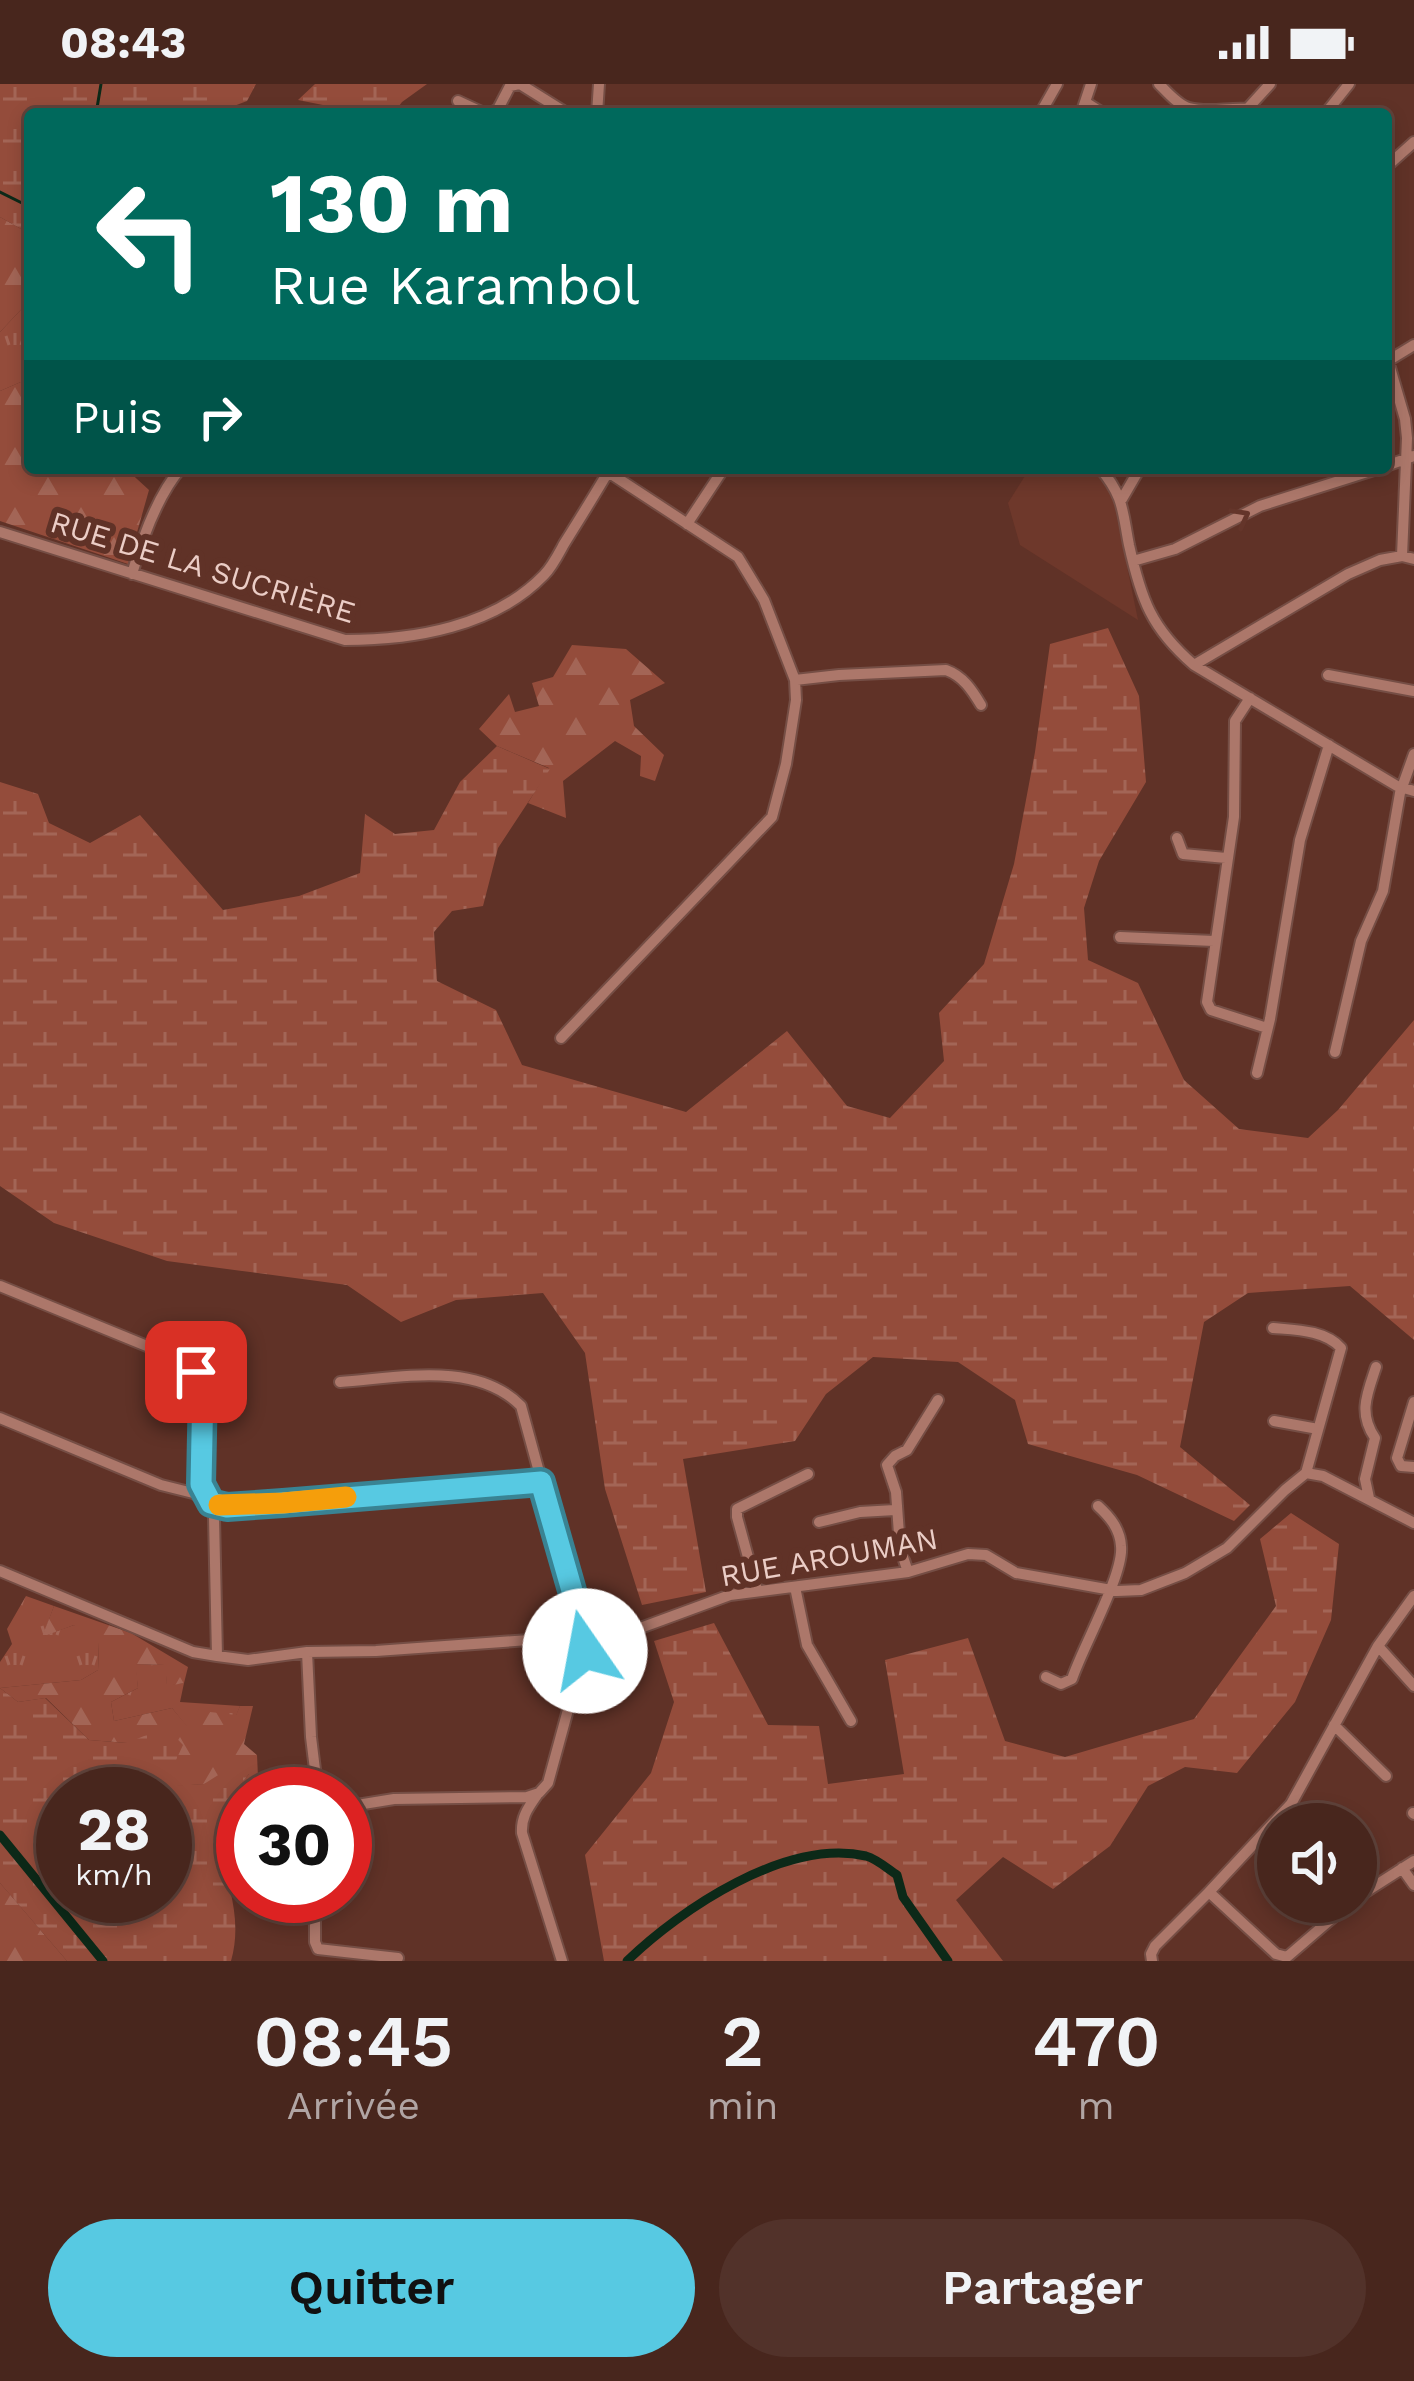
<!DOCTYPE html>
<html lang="fr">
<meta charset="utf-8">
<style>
body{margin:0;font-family:"Work Sans",sans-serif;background:#52322a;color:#f1f3f6;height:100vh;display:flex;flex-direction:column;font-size:45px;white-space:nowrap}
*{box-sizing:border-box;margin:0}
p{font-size:39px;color:#b1a5a4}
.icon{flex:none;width:66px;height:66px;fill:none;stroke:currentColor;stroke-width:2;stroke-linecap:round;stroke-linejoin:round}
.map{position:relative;height:1877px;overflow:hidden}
.side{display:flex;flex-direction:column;background:#48261d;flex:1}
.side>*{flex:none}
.hud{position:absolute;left:24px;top:24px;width:1368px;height:366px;border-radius:12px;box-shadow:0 6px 18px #0003,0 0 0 3px #60433b;background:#00695c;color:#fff;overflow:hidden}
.buttons{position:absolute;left:1257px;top:1719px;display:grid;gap:24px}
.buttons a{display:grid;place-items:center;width:120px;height:120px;border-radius:50%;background:#48261d;box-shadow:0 6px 18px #0003,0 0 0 3px #60433b;font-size:60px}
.speed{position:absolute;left:36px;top:1683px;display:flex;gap:24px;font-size:60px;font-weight:700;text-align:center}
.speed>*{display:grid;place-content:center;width:156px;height:156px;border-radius:50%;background:#48261d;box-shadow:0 6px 18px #0003,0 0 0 3px #60433b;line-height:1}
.speed small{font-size:30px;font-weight:400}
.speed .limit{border:18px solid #d22;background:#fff;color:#111}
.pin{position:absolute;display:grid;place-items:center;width:102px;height:102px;color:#fff;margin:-51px;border-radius:24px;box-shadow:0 6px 18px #0006}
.me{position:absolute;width:132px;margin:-66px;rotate:348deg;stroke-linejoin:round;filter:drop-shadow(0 0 9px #0008)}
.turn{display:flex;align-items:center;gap:42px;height:252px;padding:0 48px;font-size:54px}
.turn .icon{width:156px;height:156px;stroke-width:2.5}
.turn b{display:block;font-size:84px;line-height:102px}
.then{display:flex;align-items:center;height:114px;padding:0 48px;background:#0003;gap:24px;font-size:45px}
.eta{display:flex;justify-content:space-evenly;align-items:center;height:204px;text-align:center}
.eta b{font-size:72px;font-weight:600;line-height:84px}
.primary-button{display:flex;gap:24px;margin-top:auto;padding:24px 48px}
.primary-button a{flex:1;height:138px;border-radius:72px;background:#57c9e2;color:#111;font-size:48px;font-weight:600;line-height:138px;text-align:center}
.primary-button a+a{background:#52322a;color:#f1f3f6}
.status{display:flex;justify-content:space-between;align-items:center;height:84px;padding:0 60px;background:#48261d;direction:ltr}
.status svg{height:33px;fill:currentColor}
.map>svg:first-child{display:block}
.built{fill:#6e382b}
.grass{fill:url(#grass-tufts)}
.forest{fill:url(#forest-firs)}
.wetland{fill:url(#wetland-marsh);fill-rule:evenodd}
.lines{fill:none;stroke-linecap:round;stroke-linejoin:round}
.stream{stroke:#0c2918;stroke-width:3}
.canal{stroke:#0c2918;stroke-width:9}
.minor-casing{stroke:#754e45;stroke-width:14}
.minor{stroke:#ac776a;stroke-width:10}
.oneway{stroke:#64352a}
.route-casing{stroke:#398393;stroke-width:30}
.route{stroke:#57c9e2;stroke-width:21}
.slow{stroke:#f59e0b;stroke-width:21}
.labels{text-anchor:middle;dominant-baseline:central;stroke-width:12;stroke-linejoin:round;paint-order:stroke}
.street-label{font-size:30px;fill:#ebcdc6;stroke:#603227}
</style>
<div class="status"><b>08:43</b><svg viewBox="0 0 49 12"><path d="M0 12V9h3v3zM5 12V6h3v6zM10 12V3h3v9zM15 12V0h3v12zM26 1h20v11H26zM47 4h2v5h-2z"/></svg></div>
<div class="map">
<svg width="1414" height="1877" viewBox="0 0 1414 1877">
<defs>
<pattern id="grass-tufts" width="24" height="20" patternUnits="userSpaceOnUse" patternTransform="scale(3)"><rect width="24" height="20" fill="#944c3b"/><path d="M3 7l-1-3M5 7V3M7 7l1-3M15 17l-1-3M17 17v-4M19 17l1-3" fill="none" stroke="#a36556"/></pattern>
<pattern id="forest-firs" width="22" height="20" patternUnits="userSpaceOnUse" patternTransform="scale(3)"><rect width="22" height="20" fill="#944c3b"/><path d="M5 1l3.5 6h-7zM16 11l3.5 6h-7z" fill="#a36556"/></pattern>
<pattern id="wetland-marsh" width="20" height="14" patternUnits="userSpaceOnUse" patternTransform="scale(3)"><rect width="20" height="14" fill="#944c3b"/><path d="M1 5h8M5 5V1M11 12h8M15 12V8" fill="none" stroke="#a36556"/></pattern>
</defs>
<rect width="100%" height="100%" fill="#603227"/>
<!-- built -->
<path class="built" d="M1030 384H1091L1105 399 1112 410 1138 536 1020 461 1008 419Z"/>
<!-- grass -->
<path class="grass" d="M30 216V294L0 307V248Z
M26 1512 54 1522 43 1552 74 1541 99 1558 98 1586 81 1596 0 1604V1578L12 1560 7 1545Z
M135 1580 166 1581 167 1601 184 1599 180 1618 240 1622 236 1632 188 1644 172 1624 114 1637 111 1618 138 1604Z"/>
<!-- forest -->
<path class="forest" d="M0 133 30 150V216L0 248Z
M30 294V384H125L149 406 128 480 0 437V307Z
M572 561 626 565 665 599 630 616 634 642 664 671 655 697 640 692 641 672 615 657 563 697 566 734 528 719 549 684 497 662 479 645 509 610 515 628 539 622 532 599 553 593Z
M54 1522 131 1549 188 1583 184 1599 167 1602 165 1581 136 1580 138 1604 111 1618 114 1637 172 1624 188 1643 210 1628 236 1631 240 1622H253L244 1660 257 1671 258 1693 255 1710H243V1737L230 1714 249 1690 204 1700 163 1703 127 1659 89 1656 46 1614 18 1618 0 1604 81 1596 98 1586 99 1559 83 1555 74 1541 42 1553Z
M0 1799 7 1807 67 1877H0Z"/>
<!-- wetland -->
<path class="wetland" d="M0 0H256L247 17 213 30H30V150L0 133Z
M315 0H427L402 18 393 30H348L343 25 298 16Z
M1108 544 1139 612 1146 698 1099 777 1084 824 1088 876 1138 899 1184 996 1239 1045 1308 1054 1338 1026 1414 936V1256L1350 1202 1248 1209 1204 1238 1180 1363 1250 1421 1234 1437 1137 1391 1028 1360 1015 1316 958 1278 873 1273 826 1310 795 1357 683 1375 706 1508 642 1521 605 1405 585 1269 543 1209 456 1216 401 1238 347 1201 167 1177 54 1139 0 1102V698L38 710 49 739 90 759 140 731 223 826 299 812 360 789 365 730 395 750 434 746 460 698 497 662 550 685 498 764 483 822 452 827 434 848 437 897 496 926 522 981 686 1028 787 947 847 1022 890 1034 944 977 939 929 984 880 1014 780 1035 668 1050 560Z
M1291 1429 1339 1460 1331 1536 1295 1618 1237 1689 1185 1683 1148 1702 1110 1762 1053 1805 1003 1773 956 1816 1003 1877H604L585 1771 651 1689 674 1618 654 1557 714 1539 768 1641 819 1642 828 1700 904 1690 885 1576 968 1554 1005 1657 1065 1673 1194 1635 1276 1522 1260 1455Z
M0 1604 18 1618 45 1614 89 1656 127 1659 166 1643 183 1661 164 1702 204 1700 242 1676 249 1690 230 1714 243 1737V1759L219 1767C230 1804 242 1838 231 1877H67L0 1799ZM63 1710H165V1812H63Z"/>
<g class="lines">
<!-- stream -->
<path class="stream" d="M96 30 101 0
M0 108 30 123"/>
<!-- canal -->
<path class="canal" d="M0 1751 103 1877
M627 1877C681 1825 786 1754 866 1772 877 1775 888 1785 897 1791L903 1813 948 1877"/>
<!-- minor casing -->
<g class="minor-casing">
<path id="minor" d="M520 0 568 30
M1159 0C1167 8 1178 21 1189 24 1215 31 1242 18 1266 30
M458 17 486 30
M1085 18 1104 30
M1249 23 1270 0
M490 30 498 25 510 2 519 0
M597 30 599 0
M1040 30 1057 0
M1081 30 1091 0
M1325 30 1349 0
M1386 83 1414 58
M1386 270 1405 335 1407 354 1402 472
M1386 278 1414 261
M1386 382 1414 372
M1100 384C1124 413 1122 425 1129 461 1141 515 1151 544 1194 581L1397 702 1414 707
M1122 415 1140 384
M687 440 724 384
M0 448 345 556C413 556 494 543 544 491 552 483 558 471 564 460 579 436 594 412 608 388
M1133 477 1175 465 1260 422 1380 384
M132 490C142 455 157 412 181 384
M1194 581 1348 490 1380 476 1402 472 1414 475
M1328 591 1414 607
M795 596 839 591 946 586C963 592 972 606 981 621
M1250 614 1235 637 1234 733 1207 918 1211 926 1267 944
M1177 754 1183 770 1226 774
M1120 853 1214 857
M561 954 772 733 786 680 796 616 795 596 764 516 738 473 602 384
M1335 968 1361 857 1383 807 1400 709 1414 670
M1257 989 1270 935 1300 756 1329 661
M0 1202 186 1278 196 1289 203 1302 201 1400 214 1433 217 1572
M1273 1244C1296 1246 1325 1246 1341 1264L1306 1389
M340 1298C398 1294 476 1276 521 1322L586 1560 548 1699 539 1709 527 1713 394 1715 345 1723
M1414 1318 1397 1374 1401 1382 1414 1383
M0 1334 161 1401 193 1409 211 1419 227 1423 457 1407 541 1398
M1274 1337 1318 1345
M1369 1414 1365 1395 1375 1354C1358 1329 1367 1310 1376 1283
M819 1438 860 1428 895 1426
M0 1487 193 1568 217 1572 248 1576 307 1568 376 1567 585 1552 643 1543 730 1511 908 1488 968 1470 986 1471 1016 1489 1117 1507 1141 1506 1185 1489 1227 1464 1285 1406 1306 1389 1323 1392 1414 1439
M908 1488 900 1464 896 1408 887 1381 895 1372 907 1366 938 1316
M795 1503 807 1561 851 1637
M757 1506 737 1433V1425L808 1390
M1378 1562 1414 1602
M307 1568 311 1653 318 1710
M1046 1593 1061 1600 1072 1595C1083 1562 1124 1490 1121 1462 1120 1445 1110 1433 1098 1422
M1334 1641 1386 1692
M537 1711C528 1724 521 1733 522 1749L562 1877
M1413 1729 1414 1730
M1402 1784 1414 1801
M1209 1808 1276 1870 1287 1873 1351 1818
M315 1812V1858L318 1865 398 1874
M1356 1814 1414 1777
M1152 1877 1151 1870 1155 1862 1209 1808 1291 1720 1378 1562 1414 1512"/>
</g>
<!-- minor -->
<use href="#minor" class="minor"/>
</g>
<!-- one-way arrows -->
<defs><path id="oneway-chevron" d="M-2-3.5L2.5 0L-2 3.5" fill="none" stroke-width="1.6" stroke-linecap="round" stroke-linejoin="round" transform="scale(3)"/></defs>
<use class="oneway" href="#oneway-chevron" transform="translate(1241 433) rotate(-28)"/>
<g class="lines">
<!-- route casing -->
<g class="route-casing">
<path id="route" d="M196 1288 203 1302 201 1400 211 1419 227 1423 283 1419 541 1398 585 1552V1567"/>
</g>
<!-- route -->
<use href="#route" class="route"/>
<!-- slow -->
<path class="slow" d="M219 1421 283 1419 346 1413"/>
</g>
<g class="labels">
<!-- street labels -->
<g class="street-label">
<text transform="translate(203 483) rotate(17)">RUE DE LA SUCRIÈRE</text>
<text transform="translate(829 1473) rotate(-10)">RUE AROUMAN</text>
</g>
</g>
</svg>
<div class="buttons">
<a><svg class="icon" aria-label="sound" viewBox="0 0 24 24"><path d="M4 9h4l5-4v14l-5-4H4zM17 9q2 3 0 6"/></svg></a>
</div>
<div class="speed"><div>28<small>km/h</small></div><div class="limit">30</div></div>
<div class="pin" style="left:196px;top:1288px;background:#d93025"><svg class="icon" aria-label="arrive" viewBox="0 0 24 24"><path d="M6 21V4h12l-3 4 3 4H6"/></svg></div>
<svg class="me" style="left:585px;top:1567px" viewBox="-20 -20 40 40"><circle r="19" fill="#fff"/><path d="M0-13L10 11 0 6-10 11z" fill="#57c9e2"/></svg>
<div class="hud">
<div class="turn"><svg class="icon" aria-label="left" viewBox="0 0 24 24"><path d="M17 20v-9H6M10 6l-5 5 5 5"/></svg><div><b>130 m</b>Rue Karambol</div></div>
<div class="then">Puis<svg class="icon" aria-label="right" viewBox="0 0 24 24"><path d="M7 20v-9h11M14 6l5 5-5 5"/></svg></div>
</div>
</div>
<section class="side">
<div class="eta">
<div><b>08:45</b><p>Arrivée</p></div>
<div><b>2</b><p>min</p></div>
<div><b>470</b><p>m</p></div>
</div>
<div class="primary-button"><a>Quitter</a><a>Partager</a></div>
</section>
